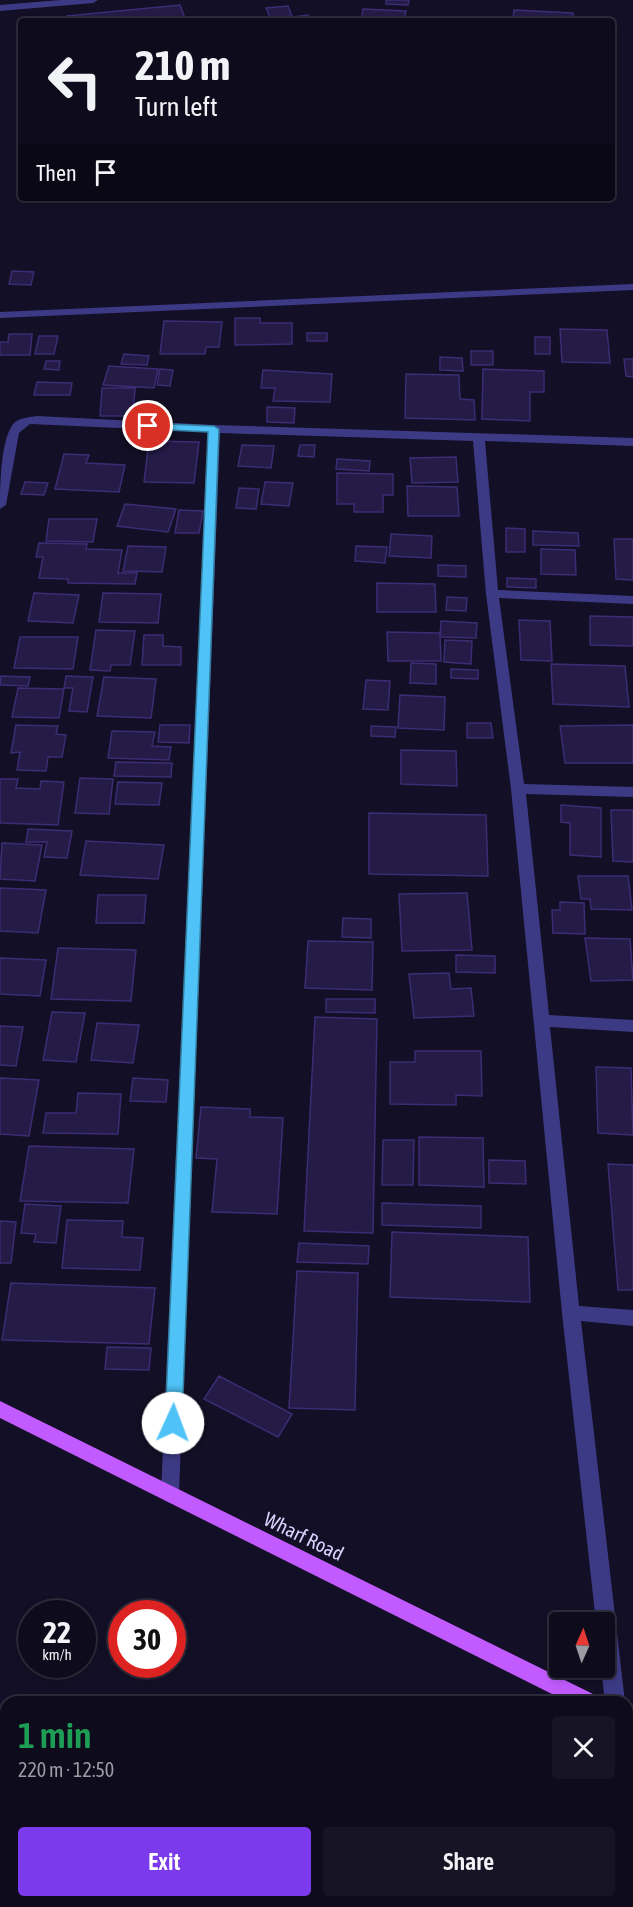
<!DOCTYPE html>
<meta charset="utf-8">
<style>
body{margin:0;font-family:"Asap Condensed",sans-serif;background:#171425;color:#f1f3f6;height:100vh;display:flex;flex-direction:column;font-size:22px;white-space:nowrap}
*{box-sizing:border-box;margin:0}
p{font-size:20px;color:#9b9ba3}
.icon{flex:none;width:33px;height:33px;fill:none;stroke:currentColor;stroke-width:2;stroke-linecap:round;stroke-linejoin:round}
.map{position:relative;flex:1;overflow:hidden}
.side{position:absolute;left:0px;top:1696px;width:633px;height:212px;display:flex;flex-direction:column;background:#0e0b1c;border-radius:18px 18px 0 0;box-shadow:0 3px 9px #0003,0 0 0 2px #2e2b3b}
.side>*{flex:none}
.hud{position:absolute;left:18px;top:18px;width:597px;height:183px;border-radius:6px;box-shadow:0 3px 9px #0003,0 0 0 2px #2e2b3b;background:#0e0b1c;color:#f1f3f6;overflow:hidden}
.needle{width:39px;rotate:3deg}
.tools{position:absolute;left:549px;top:1612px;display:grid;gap:12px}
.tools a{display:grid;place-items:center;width:66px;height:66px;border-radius:6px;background:#0e0b1c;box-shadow:0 3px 9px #0003,0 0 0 2px #2e2b3b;font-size:30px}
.speed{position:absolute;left:18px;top:1600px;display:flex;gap:12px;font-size:30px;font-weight:700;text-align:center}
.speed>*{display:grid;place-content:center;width:78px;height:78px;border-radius:50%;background:#0e0b1c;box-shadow:0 3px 9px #0003,0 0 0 2px #2e2b3b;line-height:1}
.speed small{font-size:15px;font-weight:400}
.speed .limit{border:9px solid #d22;background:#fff;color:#111}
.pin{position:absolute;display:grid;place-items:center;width:51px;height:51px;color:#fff;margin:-26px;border:3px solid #fff;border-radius:50%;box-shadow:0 2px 6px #0007}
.me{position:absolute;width:66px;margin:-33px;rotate:2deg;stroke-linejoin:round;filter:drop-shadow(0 0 4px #0008)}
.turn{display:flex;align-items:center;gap:21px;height:126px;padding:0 18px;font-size:27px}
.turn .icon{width:78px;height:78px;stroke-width:2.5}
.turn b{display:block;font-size:42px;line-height:51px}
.then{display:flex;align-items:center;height:57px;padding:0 18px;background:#0003;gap:12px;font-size:22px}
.round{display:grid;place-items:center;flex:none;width:63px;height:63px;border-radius:6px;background:#171425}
.summary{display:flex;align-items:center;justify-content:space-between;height:102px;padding:0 18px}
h1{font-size:36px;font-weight:600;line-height:45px;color:#1e9e55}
.action{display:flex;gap:12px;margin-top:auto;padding:12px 18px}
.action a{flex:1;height:69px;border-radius:6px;background:#7c3aed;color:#fff;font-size:24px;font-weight:600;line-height:69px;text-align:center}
.action a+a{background:#171425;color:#f1f3f6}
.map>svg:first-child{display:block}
.building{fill:#241b47;stroke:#3b2d73;stroke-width:1.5}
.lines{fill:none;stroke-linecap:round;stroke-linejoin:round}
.minor{fill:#3d3a85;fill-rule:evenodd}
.major{fill:#c25bff;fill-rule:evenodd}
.route{fill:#4fc3f7;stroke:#337fa1;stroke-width:1.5}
.labels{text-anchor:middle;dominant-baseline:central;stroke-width:6;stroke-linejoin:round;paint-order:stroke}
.near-street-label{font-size:20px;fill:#d9d4ff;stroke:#130f26}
</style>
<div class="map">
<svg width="633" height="1907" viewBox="0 0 633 1907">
<rect width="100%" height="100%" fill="#130f26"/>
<!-- building -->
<path class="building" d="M386 0H409L408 5 386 4Z
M180 5 186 21H68L67 16Z
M288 6 292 16 270 18 266 8Z
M363 9 406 11 404 21H361Z
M514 10 573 13V21H526V19L513 18Z
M308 15 311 21H287L285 18Z
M12 271 34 272 31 285 9 284Z
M235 318H260V323H292V344L235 345Z
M164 321 222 322 219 347H206L205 354H160Z
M560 329 607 330 610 363 562 362Z
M307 333H327V341H307Z
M9 334H32L30 355H0V342H8Z
M39 336H58L54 354H35Z
M535 337H550V354H535Z
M471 351H493V365H471Z
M124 354 149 356 147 365 121 364Z
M440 357 462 358 463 371 440 370Z
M624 359H633V377L626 376Z
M46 361H60L59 370 44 369Z
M109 366 158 369 154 388 103 385Z
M160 369 173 370 170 386 157 385Z
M483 369 544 371V392H530V421L482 419Z
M263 370 332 374 330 402 273 401 275 388H261Z
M406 374 459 375 460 399 474 400 475 420 405 418Z
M37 382 72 383 70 395H34Z
M102 388H135L133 416H100Z
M267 407 295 408 294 423 267 422Z
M149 441 199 442 194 483 144 482Z
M242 445 274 446 271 468 238 466Z
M300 445H315L314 457 298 456Z
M64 454 89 455 86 463 125 465 119 492 55 489Z
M456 457 458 482 412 483 410 458Z
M337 459 370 461 369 471 336 469Z
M337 473 393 474V495H383V512H354V504H337Z
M25 482 48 483 44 495 21 494Z
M265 482 293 483 289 506 261 504Z
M407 486 457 487 459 516H408Z
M239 488 259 489 256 509 236 508Z
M125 504 176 509 168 532 117 526Z
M179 510 203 511 199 533H175Z
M49 519H97L93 542 46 541Z
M506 528 525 529V552H506Z
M533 531 578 533 579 546 533 545Z
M391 534 432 536 431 558 389 556Z
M614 539H633V580L616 579Z
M39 543 87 544 86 549 122 550 118 573H137L135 584 68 583V579L39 578 43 557H36Z
M128 546 166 547 162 572 123 571Z
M356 546 387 547 385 563 355 561Z
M541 549 575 550 576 575 541 574Z
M438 565 466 566V577L438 576Z
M507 578 536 579V588L507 587Z
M377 583 435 584 436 612H377Z
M34 593 79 595 73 623 28 621Z
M103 593 161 594 158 623 99 622Z
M447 597 467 598 466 611 446 610Z
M590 616 633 617V646L590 645Z
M519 620 550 621 552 661 521 660Z
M441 621 477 623 476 638 440 637Z
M96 630 135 631 130 665H111L110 671 90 670Z
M387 632 440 633 441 661H388Z
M144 635H163V646L181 647V665H142Z
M20 637H78L73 669 14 668Z
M445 640 472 641 471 664 444 662Z
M411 663 436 664V684L410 683Z
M551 664 625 666 629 707 553 704Z
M451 669 478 670V679L451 678Z
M1 676 30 677 28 686 0 685Z
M66 676 93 677 87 712 69 711 73 688H64Z
M104 677 156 679 151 718 97 716Z
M366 680 390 681 388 710 363 709Z
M18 688 64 689 59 718 12 717Z
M400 695 445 697 444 730 398 728Z
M467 723H491L493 738H467Z
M16 725 58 726 56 734 66 735 62 757H48L46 771 17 770 20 752 11 753Z
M160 725H190L189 743 158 742Z
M633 725V763H565L560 726Z
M371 726 396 727 395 737 371 736Z
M112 731 155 732 152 746 171 747 169 760 108 758Z
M401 750 456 751 457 786 401 784Z
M116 762 172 763 171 777 114 776Z
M80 778 113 779 109 814 75 813Z
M0 779H18L16 788 40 789 41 781 64 782 58 825 0 823Z
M118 782 162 783 159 805 115 804Z
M561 805 601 808V857L570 855V823L561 822Z
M611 810H633V862L613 861Z
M369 813 486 815 488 876 369 874Z
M28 829 72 831 67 858 44 857 47 842H26Z
M86 841 164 845 158 879 80 875Z
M2 843 42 845 35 881 0 879Z
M578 876H628L632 910 591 909 590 899H581Z
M0 888 46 890 38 933 0 931Z
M467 893 472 950 402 951 399 894Z
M98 895H146L144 923H96Z
M560 902 584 903 585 934 553 933 552 910H560Z
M343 918 371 919V938L342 937Z
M585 938 630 939 633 980 591 981Z
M308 941 373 942 372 990 305 988Z
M58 948 136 950 131 1001 51 999Z
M456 955 495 956V973L456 972Z
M0 958 46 960 40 996 0 994Z
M449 973 451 989 471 988 474 1016 414 1018 409 974Z
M326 999H375V1013L326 1012Z
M52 1012 85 1013 76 1062 43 1060Z
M315 1017 377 1019 373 1233 304 1231Z
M97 1023 139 1025 133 1063 91 1060Z
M0 1026 23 1027 16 1066 0 1065Z
M415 1051H481L482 1096 456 1095V1105L390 1104V1062H415Z
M596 1067 631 1068 633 1135 598 1133Z
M0 1078 39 1080 29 1136 0 1134Z
M133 1078 168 1080 166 1102 130 1101Z
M78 1093 121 1094 118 1134 43 1133 46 1113H76Z
M201 1107 250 1109V1117L283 1118 277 1214 212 1212 217 1159 196 1158Z
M419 1137 483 1138 484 1187 419 1185Z
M383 1140H414L413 1185H382Z
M29 1146 134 1149 128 1203 20 1201Z
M489 1160 525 1161 526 1184 489 1183Z
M608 1164 633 1165V1290H618Z
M382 1203 481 1206V1228L382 1225Z
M25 1204 61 1206 56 1243 34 1242 36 1234 21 1233Z
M67 1220 123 1221 122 1237 143 1238 140 1270 62 1268Z
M0 1221 16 1222 11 1263H0Z
M392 1232 528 1237 530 1302 390 1297Z
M299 1243 369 1246 368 1264 297 1262Z
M297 1271 358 1273 355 1410 289 1408Z
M11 1283 155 1288 149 1344 2 1340Z
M107 1347 151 1348 149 1370 105 1369Z
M219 1376 292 1414 278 1437 204 1399Z
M627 1869 633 1872V1907H533L535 1902H627Z"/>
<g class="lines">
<!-- minor -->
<path class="minor" d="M61 0H98L93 3 0 11V5Z
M633 284V290L0 318V312Z
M37 416 214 425 633 438V446L485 441 498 590 633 596V604L499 598 524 784 633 787V797L526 794 549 1015 633 1020V1032L550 1027 579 1306 633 1310V1326L581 1321 625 1702H605L601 1668H604V1623H596L562 1313 511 789 486 594 473 441 220 433 179 1494 176 1500 170 1503 164 1500 161 1494 208 432 30 424 19 433 6 505 0 509C0 489 0 436 15 422 21 418 30 417 37 416Z
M482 1902H502L500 1907H480Z"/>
<!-- major -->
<path class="major" d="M0 1401 595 1695 598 1702H568L0 1418Z
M627 1712 633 1715V1735L627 1732Z"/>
</g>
<!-- route -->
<path class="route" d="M144 423 214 426 219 429 182 1423 179 1429 173 1431 168 1429 165 1423 208 432 148 429 142 426Z"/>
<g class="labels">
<!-- near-street labels -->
<g class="near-street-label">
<text transform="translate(304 1536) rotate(26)">Wharf Road</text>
</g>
</g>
</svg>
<div class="tools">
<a><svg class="needle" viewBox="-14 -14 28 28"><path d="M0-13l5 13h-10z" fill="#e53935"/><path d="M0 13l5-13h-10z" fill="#9b9ba3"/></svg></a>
</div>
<div class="speed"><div>22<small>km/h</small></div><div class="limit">30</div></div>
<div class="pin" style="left:148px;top:426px;background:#d93025"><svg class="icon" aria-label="arrive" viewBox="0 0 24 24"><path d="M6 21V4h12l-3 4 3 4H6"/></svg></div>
<svg class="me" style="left:173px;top:1423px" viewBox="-20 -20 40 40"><circle r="19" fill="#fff"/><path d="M0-13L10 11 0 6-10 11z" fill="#4fc3f7"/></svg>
<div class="hud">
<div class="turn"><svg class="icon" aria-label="left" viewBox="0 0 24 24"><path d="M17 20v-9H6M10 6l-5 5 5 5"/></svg><div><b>210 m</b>Turn left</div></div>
<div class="then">Then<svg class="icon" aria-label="arrive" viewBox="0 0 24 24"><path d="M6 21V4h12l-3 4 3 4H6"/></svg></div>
</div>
<section class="side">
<div class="summary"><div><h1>1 min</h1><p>220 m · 12:50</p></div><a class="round"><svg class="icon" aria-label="close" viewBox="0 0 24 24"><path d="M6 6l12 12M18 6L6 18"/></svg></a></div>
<div class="action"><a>Exit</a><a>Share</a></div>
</section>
</div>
